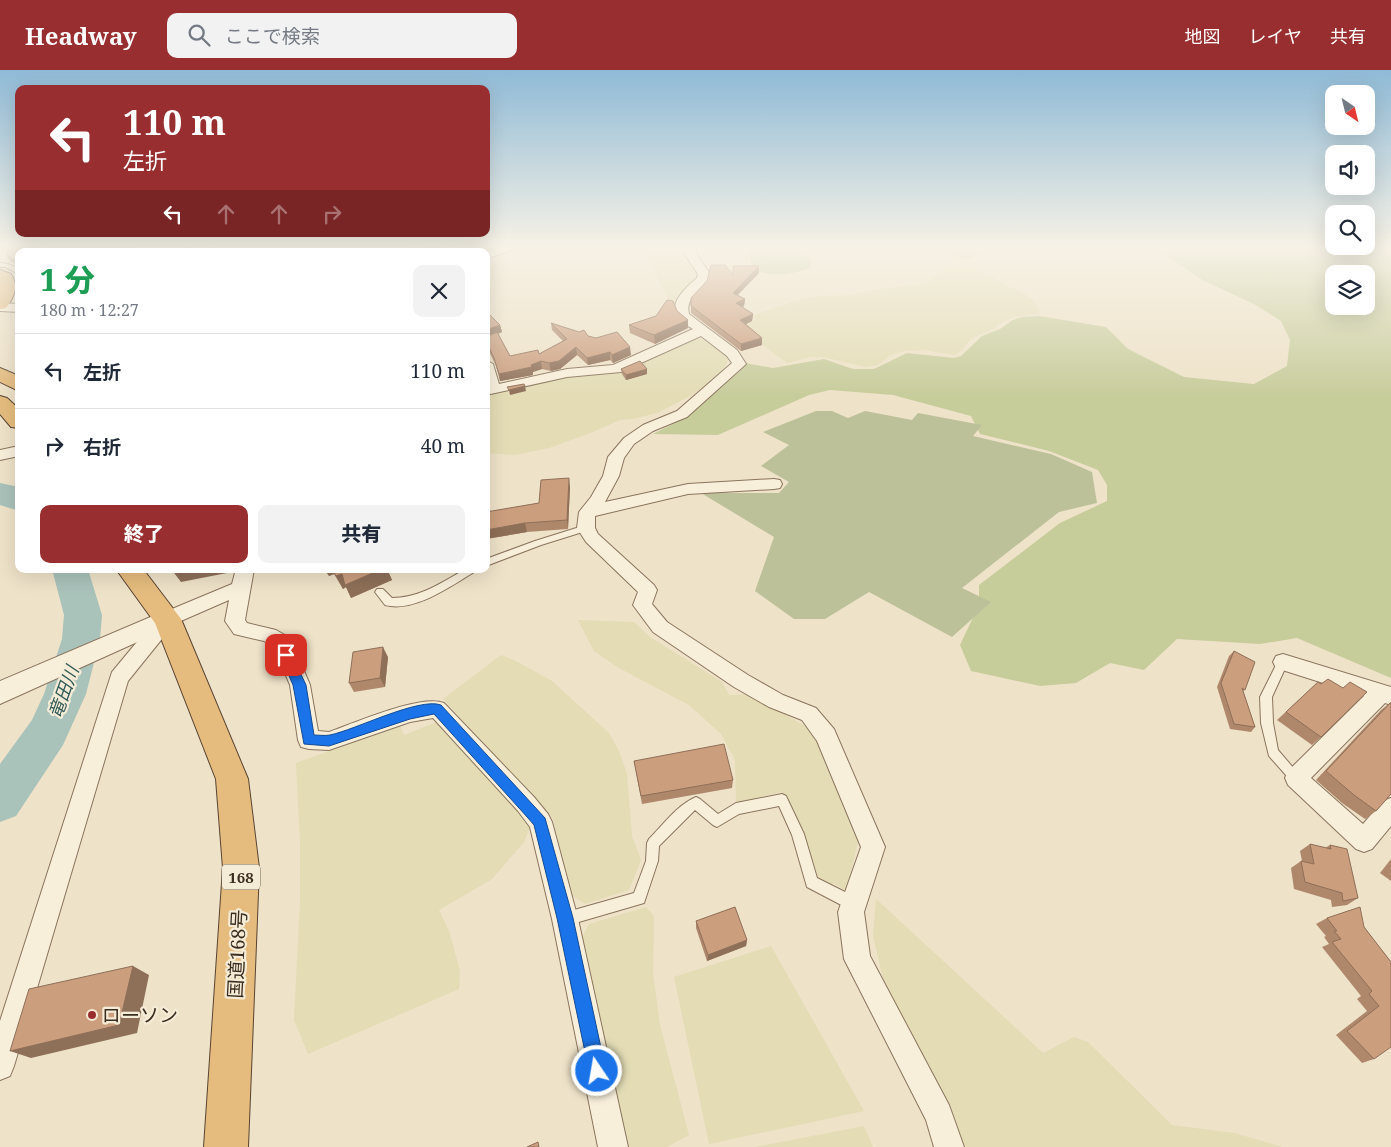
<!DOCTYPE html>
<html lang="ja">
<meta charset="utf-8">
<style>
body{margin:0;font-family:"Noto Serif","Noto Sans JP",serif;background:#f2f2f3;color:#1f2937;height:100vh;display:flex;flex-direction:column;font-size:19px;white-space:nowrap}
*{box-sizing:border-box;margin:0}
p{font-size:16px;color:#747a83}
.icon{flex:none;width:28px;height:28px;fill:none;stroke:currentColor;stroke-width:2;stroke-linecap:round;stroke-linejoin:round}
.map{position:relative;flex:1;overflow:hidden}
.panel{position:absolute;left:15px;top:178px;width:475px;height:325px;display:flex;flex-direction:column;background:#fff;border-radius:10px;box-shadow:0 5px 20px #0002}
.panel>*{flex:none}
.guide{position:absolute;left:15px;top:15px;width:475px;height:152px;border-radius:10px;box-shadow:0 5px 20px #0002;background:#982e2f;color:#fff;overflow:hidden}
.needle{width:32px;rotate:145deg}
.fabs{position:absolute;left:1325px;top:15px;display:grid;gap:10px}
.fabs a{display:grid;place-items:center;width:50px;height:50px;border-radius:10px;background:#fff;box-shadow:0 5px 20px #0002;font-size:25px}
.pin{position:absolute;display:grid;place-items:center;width:42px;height:42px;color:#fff;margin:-21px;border-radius:10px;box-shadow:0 2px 8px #0006}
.me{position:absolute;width:55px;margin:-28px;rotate:348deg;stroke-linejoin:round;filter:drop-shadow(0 0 4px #0008)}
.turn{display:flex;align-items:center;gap:18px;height:105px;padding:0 25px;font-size:22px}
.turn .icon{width:65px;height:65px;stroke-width:2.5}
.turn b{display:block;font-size:35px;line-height:42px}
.lanes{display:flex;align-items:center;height:48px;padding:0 25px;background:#0003;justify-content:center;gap:25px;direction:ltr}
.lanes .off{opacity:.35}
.round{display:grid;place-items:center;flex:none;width:52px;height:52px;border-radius:10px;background:#f2f2f3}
.head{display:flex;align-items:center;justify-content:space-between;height:85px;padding:0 25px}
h1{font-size:30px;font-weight:800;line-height:38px;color:#1e9e55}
.primary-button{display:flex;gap:10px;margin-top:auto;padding:10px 25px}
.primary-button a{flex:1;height:58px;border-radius:10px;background:#982e2f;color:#fff;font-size:20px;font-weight:800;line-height:58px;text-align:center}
.primary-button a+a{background:#f2f2f3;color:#1f2937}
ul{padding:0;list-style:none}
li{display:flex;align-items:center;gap:15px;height:75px;padding:0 25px;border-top:1px solid #e0e1e3}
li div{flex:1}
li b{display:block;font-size:19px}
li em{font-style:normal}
header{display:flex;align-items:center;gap:30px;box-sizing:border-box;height:70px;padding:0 25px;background:#982e2f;color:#fff}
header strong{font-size:24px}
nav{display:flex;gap:28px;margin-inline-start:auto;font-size:18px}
.search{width:350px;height:45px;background:#f2f2f3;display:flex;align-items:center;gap:12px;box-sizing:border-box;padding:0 18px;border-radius:10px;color:#747a83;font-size:19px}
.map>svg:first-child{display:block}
.farmland{fill:#e3dcb5}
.green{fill:#c7cc9b;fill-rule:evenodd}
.cemetery{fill:#bdc19a}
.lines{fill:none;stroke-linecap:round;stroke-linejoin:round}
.river{fill:#a9c2ba;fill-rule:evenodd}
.service-casing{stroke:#8a745d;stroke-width:2}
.minor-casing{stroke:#8a745d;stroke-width:2}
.tertiary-casing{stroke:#8a745d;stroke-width:2}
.trunk-casing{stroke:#584331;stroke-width:2}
.service{fill:#f8efdb;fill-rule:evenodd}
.minor{fill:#f8efdb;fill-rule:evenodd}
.tertiary{fill:#f8efdb;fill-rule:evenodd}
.trunk{fill:#e5bc7e;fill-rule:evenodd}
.wall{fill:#af886c}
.shaded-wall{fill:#8e6f58}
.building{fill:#cb9e7e;stroke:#8e6f58}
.route{fill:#1a73e8;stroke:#114b97}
.poi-dot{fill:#982e2f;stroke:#f5ecd7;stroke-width:2}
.labels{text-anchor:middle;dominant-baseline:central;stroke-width:4.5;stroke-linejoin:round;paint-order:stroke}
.shield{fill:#f5ecd7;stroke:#726657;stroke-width:1}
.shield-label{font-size:15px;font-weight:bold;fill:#3a2d20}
.water-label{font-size:18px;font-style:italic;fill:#305a57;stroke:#f5ecd7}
.near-street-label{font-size:19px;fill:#3a2d20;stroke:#f5ecd7}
.near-poi-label{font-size:19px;fill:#3a2d20;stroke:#f5ecd7;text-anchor:start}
</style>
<header>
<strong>Headway</strong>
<div class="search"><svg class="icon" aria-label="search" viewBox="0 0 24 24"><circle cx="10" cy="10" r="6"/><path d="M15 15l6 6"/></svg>ここで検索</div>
<nav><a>地図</a><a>レイヤ</a><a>共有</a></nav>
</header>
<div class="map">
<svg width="1391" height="1077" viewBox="0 0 1391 1077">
<rect width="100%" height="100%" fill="#eee2c8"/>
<!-- farmland -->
<path class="farmland" d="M643 177H682L685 186 698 202V209L675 236H671Z
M969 196 982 201 1012 218 1022 222 1033 230 1040 241 1039 244 1014 247 999 254 995 258 971 269 962 280 955 285 923 280 905 281 891 285 878 295 866 297 823 287H810L787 293 740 258 757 249 748 247 792 232 818 226 854 225 879 219 923 214 930 212 929 210 945 199Z
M698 268 710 272 723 282 728 288 727 294 716 308 690 326 657 343 633 349 620 350 593 362 549 378 515 385 486 383V326L503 318 556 309 618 302Z
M578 550 634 552 650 567 722 612 729 625 750 624 813 661 859 766 847 821 833 813 831 818 819 809 808 778 788 733 781 722 736 733 735 690 721 664 689 635 617 597 594 581Z
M501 585 516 591 552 611 609 663 619 681 627 704 632 766 641 790 629 820 585 834 567 822 553 748 443 629Z
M439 651 530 757 524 772 492 809 439 840 449 861 460 901 459 919 308 984 294 950 300 832V772L296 693 362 669 399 653 404 665Z
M876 829 1043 983 1074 967 1088 972 1172 1055 1234 1063 1283 1077H962L958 1057 883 909 873 866Z
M646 837 654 846 653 903 660 955 689 1065 667 1077H629L621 1073 580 871 589 854Z
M771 876 864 1041 709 1074 674 907Z
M864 1056 873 1077H755Z"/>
<!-- green -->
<path class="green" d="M220 177H411L408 181 208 180Z
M728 177H798L800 181 811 190V198C788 205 776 207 753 200L748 180H733Z
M921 177H1029L1015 181 981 184 968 189Z
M1161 177H1391V608L1297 568 1260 574 1177 569 1144 600 1110 593 1076 613 1040 616 971 601 960 575 979 535V515L1060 453 1107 431V415L1098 400 1049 381 980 364 971 346 893 325 830 320 809 325 718 365 653 364 685 348 707 330 745 293 773 298 824 289 853 299H874L907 283 954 288 961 286 982 266 1000 259 1013 250 1022 247 1039 246 1106 257 1128 279 1184 307 1254 314 1287 296 1290 270 1281 251 1254 234 1204 211 1161 182ZM1334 204H1366V236H1334Z"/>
<!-- cemetery -->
<path class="cemetery" d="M816 341H832L848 348 865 341 912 350 918 343 982 355 973 366 1051 384 1092 402 1097 433 1059 442 962 518 991 532 952 567 869 522 825 549H794L755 521 774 467 701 423H779L789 412 761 396 789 375 763 362Z"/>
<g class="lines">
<!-- river -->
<path class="river" d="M0 413 19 417V441L0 435Z
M52 499H88L102 545 100 569 86 624 63 675 16 746 0 752V694L32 650 44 624 62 569 64 545Z"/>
<!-- service casing -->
<g class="service-casing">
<path id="service" d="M84 177H95L78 181H67Z
M0 193 8 194 19 199V204L5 197H0Z
M586 455 591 458 589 460 541 475 486 496V489L535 471Z
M466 499H478L476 501C452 515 415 543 385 535L375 522 377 519H383L392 528C420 528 442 512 466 499Z
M1283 588 1287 589 1288 592 1272 627 1273 653 1278 680 1302 708 1300 712 1296 713 1292 712 1269 686 1261 653 1260 627 1279 589Z
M782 724 786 726 804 764 817 808 859 829 861 834 859 839 854 841 849 839 807 817 792 765 779 736 739 744 717 757 713 755 695 740 659 776 658 791 644 833 565 856 560 854 558 849 560 844 634 823 646 791 647 773 649 769C663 755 677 735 696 727L700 729 718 744 736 733Z"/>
</g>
<!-- minor casing -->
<g class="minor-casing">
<path id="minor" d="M194 177H215L213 179 183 181 185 179Z
M411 177H422L419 181H409Z
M501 177H516L514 179 486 189V182Z
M686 177H696V183L710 204C707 220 684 225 689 244L737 280 746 294 687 347 653 361 634 374 624 388 619 406 605 432 688 414 774 409 780 410 782 414 780 418 774 419 688 424 595 446V458L598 464 654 515 657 520 652 534 667 552 748 605 783 625 816 638 834 659 885 777 864 842 870 886 949 1035 964 1077H934L926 1050 844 889 838 842 861 777 817 671 802 650 769 637 734 617 653 562 633 535 638 522 586 472 577 458 579 442 591 427 603 406 608 387 624 368 643 355 677 341 732 293 727 286 701 266 621 302 567 307 486 325V290L493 294 499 314 567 299 613 295 693 259C688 256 680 252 677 246 669 231 688 216 697 208L698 204 684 183Z
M0 233 19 234V242L0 241Z
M19 376V386L0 390V380Z
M236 499H254L245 550 247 553 276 560 290 568 310 615 318 661 329 662C355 653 420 624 444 633L534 727 548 744 552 752 578 849 628 1077H598L552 849 530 757 518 741 433 648 410 652 329 680 309 679 301 677 298 670 290 615 274 577 264 571 234 564 225 551 229 530 174 554 128 611 14 996 10 1006 0 1010V951L112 602 160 544 232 514Z
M1283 584 1391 617V635L1385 633 1311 708 1363 754 1383 731 1391 728V756L1372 779 1364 782 1356 779 1288 715 1285 708 1288 701 1364 626 1276 598 1273 592 1276 586Z"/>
</g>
<!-- tertiary casing -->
<g class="tertiary-casing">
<path id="tertiary" d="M167 540 175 543 179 549 175 555 0 634V611Z"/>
</g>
<!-- trunk casing -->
<g class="trunk-casing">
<path id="trunk" d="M0 200 11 204C19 217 14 227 6 238L0 239Z
M0 298 19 306V321L0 312Z
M0 326 7 328 19 339V358L11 357 0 344Z
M116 499H143L181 549 248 709 259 798 248 1077H204L223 798 216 709 155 553Z"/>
</g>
<!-- service -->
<use href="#service" class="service"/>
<!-- minor -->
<use href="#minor" class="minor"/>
<!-- tertiary -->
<use href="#tertiary" class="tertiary"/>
<!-- trunk -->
<use href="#trunk" class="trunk"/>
</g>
<!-- wall -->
<path class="wall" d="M759 203 737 225 745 229 744 236 742 237 753 244 752 251 746 254 762 268V275L741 281 691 243V228L733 205Z
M486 241 500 255 502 262 498 264 510 286 539 284 563 271 552 260 551 253 588 266 631 285 613 293 610 290 588 295 577 285 560 299 551 301 542 299 533 302V305L500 311 496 296 486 275Z
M677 241 688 258 655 274 630 263 629 255Z
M621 299 647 304 626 310 622 304Z
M570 417 568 459 527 462 486 469 539 433Z
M324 499H387L392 510 351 528 346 517 343 519 334 504 329 506Z
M1234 581 1245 620 1243 621 1255 657 1251 662 1230 659 1217 617 1229 586Z
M388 587 385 617 354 622 349 613Z
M1318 612 1321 667 1312 675 1277 650Z
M1391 632 1389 727 1376 741 1365 749 1342 733 1316 710 1381 640Z
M634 691 733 710 732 718 642 734Z
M1310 774 1325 778 1330 775 1358 828 1347 835 1332 837 1331 830 1294 819 1291 798 1301 791H1302L1300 781Z
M1391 789V811L1380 803Z
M1327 848 1364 857 1391 892 1374 989 1362 993 1336 965 1367 941 1357 929 1361 926 1322 877 1329 874 1324 867 1326 866 1316 854Z
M696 851 747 870 746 876 707 891 696 858Z"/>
<!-- shaded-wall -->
<path class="shaded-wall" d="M0 177H8L9 178 0 180Z
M62 177H77L71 178 73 181H50Z
M128 177H131L134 181H110Z
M7 186H11L19 188V194L15 195 13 192H11Z
M759 196V203L733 230V223Z
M745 229 744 236 736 240V233Z
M753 244 752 251 740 257V250Z
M688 250V258L655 274 654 265Z
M500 255 502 262 486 268V260Z
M762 268V275L741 281V274Z
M576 277 577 285 560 299 551 301 549 293Z
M630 277 631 285 613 293 612 285Z
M610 282V290L588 295 587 288Z
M541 291 542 299 533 302V305L500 311 499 304 531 295Z
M647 299V304L626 310V305Z
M525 316 526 321 510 325 509 320Z
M569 408 570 417 568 459 567 450Z
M525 453 527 462 486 469V460Z
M171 499H233L232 502 181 512Z
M325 499H332L334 504 329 506Z
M382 499H387L392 510 351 528 346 517 343 519 336 506 342 504Z
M383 577 388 587 385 617 380 608Z
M747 870 746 876 707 891 708 885Z
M133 896 149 905 137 963 31 988 10 981Z"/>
<!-- building -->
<path class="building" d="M6 177H70L50 181H19V188L11 189V186H7Z
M79 177H128L110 181H77Z
M422 177H442L444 181H425Z
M711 195H725L733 205V196H759L733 223 745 229 736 233 753 244 740 250 762 268 741 274 691 236V228L707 211Z
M667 230 673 231 677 241 688 250 654 265 629 255 656 246Z
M486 241 500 255 486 260Z
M551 253 579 262 584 260 588 266 596 268 617 262 630 277 612 285 610 282 587 288 576 277 559 291 549 293 541 291 531 295 532 297 499 304 494 288 486 271V267L497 262 510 286 538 280 539 284 567 269Z
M640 291 647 299 626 305 621 299Z
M524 314 525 316 509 320 507 317Z
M569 408 567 450 525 453 486 460V442L539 433 541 410Z
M332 499H382L345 515 342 504 336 506Z
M383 577 380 608 349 613 353 582Z
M1234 581 1255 592 1245 620 1242 618 1255 657 1234 654 1221 613Z
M1328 609 1343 618 1350 612 1367 622 1321 667 1286 642 1318 612 1321 614Z
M1391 632V724L1376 741 1354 725 1326 701Z
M724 674 733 710 641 726 634 691Z
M1310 774 1331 779 1330 775 1347 779 1358 828 1343 831 1342 823 1305 812 1301 791 1314 794Z
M735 837 747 870 708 885 696 851Z
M1360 837 1364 857 1391 892V977L1374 989 1347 961 1379 936 1369 924 1372 921 1332 872 1341 869 1334 861H1337L1327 848Z
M133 896 119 955 10 981 29 919Z
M538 1072 539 1077H527Z"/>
<!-- sky -->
<linearGradient id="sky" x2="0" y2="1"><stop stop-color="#8fbad6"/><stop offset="0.54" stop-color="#f7f2e6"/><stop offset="1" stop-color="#f7f2e6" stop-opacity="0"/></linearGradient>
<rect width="1391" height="327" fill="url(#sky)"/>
<!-- route -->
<path class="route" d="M286 580 290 581 306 615 314 665C319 665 325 666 330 665 355 660 419 627 441 635L545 748 573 848 606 1001 603 1007 597 1010 591 1007 589 1001 557 848 534 755 528 748 434 644 410 649 329 676 304 674 293 615 280 585 282 581Z"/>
<!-- markers -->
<circle class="poi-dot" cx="92" cy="945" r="5"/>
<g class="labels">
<!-- shield labels -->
<rect class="shield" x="222" y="794.5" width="38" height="25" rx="4"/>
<g class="shield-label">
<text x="241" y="807">168</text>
</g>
<!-- water labels -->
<g class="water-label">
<text transform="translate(63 622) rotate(-70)">竜田川</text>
</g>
<!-- near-street labels -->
<g class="near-street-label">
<text transform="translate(237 884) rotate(-87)">国道168号</text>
</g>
<!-- near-poi labels -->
<g class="near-poi-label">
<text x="102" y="945">ローソン</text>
</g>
</g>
</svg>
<div class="fabs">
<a><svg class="needle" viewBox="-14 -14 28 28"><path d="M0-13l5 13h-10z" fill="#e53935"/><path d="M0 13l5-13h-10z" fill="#747a83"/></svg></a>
<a><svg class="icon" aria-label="sound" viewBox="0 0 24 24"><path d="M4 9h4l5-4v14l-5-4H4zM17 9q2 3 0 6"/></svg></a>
<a><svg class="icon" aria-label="search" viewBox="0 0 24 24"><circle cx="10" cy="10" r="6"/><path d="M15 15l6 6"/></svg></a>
<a><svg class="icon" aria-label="layers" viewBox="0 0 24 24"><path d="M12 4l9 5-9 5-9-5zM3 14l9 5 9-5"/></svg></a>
</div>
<div class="pin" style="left:286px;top:585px;background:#d93025"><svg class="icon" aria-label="arrive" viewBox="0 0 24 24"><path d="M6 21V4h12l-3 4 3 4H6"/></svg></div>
<svg class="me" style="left:597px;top:1001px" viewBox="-20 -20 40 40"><circle r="17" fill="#1a73e8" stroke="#fff" stroke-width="3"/><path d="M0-11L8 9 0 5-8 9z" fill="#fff"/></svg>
<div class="guide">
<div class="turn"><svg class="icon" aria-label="left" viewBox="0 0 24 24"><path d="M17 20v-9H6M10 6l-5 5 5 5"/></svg><div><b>110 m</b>左折</div></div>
<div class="lanes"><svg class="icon" aria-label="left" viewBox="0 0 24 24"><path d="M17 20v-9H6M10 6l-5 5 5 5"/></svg><svg class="icon off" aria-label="ahead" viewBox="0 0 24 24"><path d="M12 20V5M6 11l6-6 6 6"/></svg><svg class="icon off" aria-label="ahead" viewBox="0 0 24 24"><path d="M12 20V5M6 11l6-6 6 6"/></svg><svg class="icon off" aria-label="right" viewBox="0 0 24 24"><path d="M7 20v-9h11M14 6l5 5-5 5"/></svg></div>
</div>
<section class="panel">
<div class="head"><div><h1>1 分</h1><p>180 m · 12:27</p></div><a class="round"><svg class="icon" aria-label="close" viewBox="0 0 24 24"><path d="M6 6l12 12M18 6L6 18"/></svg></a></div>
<ul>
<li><svg class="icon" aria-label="left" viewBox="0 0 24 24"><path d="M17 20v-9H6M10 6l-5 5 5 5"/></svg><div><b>左折</b></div><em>110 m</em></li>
<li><svg class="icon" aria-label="right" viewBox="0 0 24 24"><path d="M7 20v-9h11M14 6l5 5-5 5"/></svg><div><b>右折</b></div><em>40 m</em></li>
</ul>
<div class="primary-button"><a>終了</a><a>共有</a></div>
</section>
</div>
